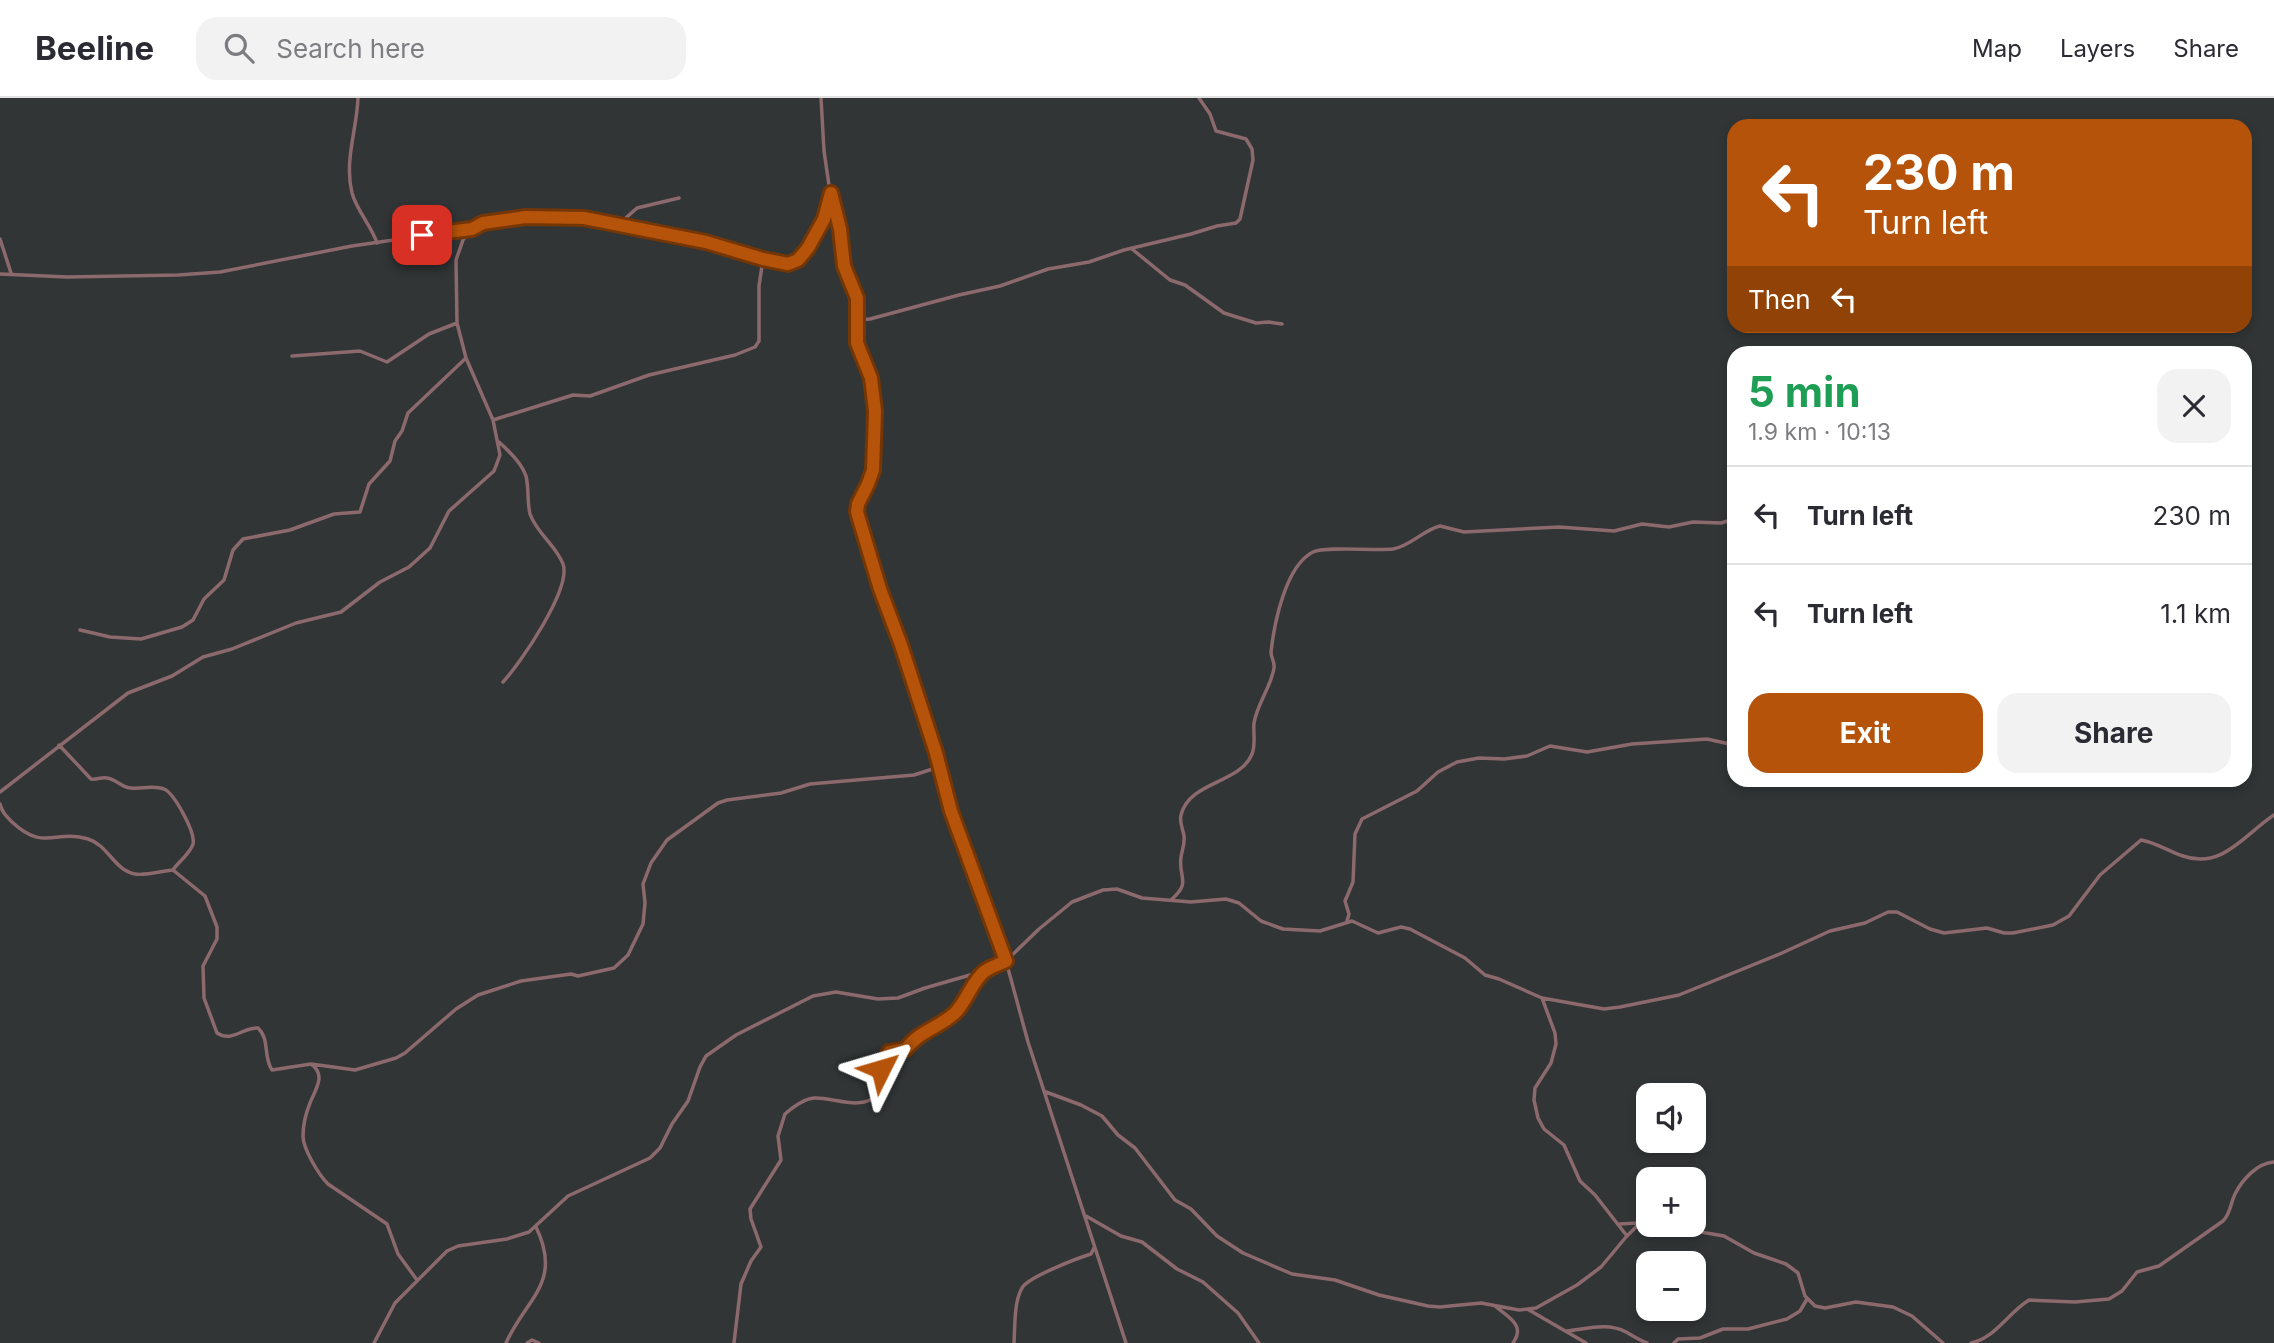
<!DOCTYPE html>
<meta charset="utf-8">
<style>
body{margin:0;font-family:Inter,sans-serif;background:#f2f2f3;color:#2b2b33;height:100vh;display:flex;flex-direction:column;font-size:26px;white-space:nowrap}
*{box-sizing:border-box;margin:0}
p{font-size:23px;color:#7c7c81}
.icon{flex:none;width:38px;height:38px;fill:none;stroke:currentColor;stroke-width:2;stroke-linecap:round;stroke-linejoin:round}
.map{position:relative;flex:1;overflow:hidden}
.panel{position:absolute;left:1727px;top:248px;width:525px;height:441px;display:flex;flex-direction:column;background:#fff;border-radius:21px;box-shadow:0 4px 10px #0003}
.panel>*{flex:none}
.banner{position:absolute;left:1727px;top:21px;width:525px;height:214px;border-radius:21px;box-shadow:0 4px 10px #0003;background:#b45309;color:#fff;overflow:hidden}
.tools{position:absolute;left:1636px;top:985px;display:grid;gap:14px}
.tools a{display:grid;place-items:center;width:70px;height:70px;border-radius:14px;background:#fff;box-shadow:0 4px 10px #0003;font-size:35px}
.pin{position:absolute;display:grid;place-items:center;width:60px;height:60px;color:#fff;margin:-30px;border-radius:14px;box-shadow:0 4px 10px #0006}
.me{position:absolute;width:77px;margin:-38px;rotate:50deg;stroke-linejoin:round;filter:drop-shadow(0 0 5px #0008)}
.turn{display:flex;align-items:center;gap:24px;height:147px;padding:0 21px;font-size:32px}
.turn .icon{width:91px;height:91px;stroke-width:2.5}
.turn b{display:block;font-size:49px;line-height:60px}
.then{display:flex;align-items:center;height:66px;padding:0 21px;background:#0003;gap:14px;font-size:26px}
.round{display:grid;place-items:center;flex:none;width:74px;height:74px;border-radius:21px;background:#f2f2f3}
.overview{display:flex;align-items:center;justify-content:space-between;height:119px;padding:0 21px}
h1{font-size:42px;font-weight:700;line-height:52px;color:#1e9e55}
.action{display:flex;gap:14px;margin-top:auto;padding:14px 21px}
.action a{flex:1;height:80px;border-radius:21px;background:#b45309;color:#fff;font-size:28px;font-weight:700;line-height:80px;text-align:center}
.action a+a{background:#f2f2f3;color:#2b2b33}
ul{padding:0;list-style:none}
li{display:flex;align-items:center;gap:21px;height:98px;padding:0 21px;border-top:2px solid #e1e1e2}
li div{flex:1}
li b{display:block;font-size:26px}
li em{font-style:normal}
header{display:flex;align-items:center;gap:42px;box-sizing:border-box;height:98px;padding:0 35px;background:#fff;border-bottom:2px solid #e1e1e2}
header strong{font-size:33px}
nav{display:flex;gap:38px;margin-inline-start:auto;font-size:24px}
.search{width:490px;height:63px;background:#f2f2f3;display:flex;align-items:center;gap:18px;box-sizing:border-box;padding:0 24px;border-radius:21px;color:#7c7c81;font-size:26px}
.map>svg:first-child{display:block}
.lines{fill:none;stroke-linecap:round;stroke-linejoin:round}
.minor{stroke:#8c696c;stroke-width:3.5}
.route-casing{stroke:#753606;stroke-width:18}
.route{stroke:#b45309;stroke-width:12}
</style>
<header>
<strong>Beeline</strong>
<div class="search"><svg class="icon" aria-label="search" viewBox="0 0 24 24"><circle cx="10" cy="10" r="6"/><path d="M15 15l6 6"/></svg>Search here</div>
<nav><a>Map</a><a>Layers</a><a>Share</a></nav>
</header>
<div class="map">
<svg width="2274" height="1245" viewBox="0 0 2274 1245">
<rect width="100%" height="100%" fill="#313535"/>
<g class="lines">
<!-- minor -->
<path class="minor" d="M358 0C357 31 344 63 352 95 357 113 371 127 377 145
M832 97 840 131 844 168 857 200V245L871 280 875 312 873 372 868 386 857 406V414L880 491 901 547 936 655 951 713 998 846 1006 863 1028 944 1126 1245
M619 126 637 110 679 100
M0 141 11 175
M1132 151 1170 182 1185 187 1224 215 1256 225 1269 224 1282 226
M0 176 67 179 178 177 220 174 352 148 470 131
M857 222 870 221 959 197 1000 188 1048 171 1089 164 1124 152 1191 136 1217 128 1236 125 1240 121 1253 62 1252 51 1246 41 1216 33 1210 16 1199 0
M292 258 360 253 387 264 429 236 457 225
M493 322 573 297 590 298 649 277 735 257 755 249 759 243V188L763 161
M499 344C509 353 522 366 526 378 529 390 527 404 530 416 537 436 556 447 563 466 572 490 520 566 503 584
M80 532 110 539 141 541 182 529 193 522 204 501 224 482 233 452 243 441 290 432 334 416 360 414 369 386 390 363 395 343 402 333 408 315 466 260
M59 647 91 681C96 682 101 679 107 680 116 681 122 690 131 690 142 691 153 687 164 691 174 695 196 735 193 746 190 756 178 764 173 772L205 798 217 829V841L203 868 204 900 217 935C232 945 243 929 258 930 270 941 263 959 272 972L311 966C327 977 315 992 310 1005 306 1015 303 1027 303 1038 303 1051 319 1077 328 1086L387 1126 398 1156 417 1182
M2007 682 2008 684
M0 694 128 595 172 578 203 559 232 551 296 525 341 514 380 484 409 469 430 450 449 413 494 373 500 357 493 322 466 260 457 225 456 162 463 142 469 133 483 125 526 119 584 120 706 144 777 165H792L798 162 808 150 824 121 831 101 824 53 821 0
M0 706C2 714 6 718 12 724 44 754 55 731 88 741 108 747 114 772 135 776 146 778 161 773 173 772
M1171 802C1192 784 1178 780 1181 759 1182 752 1185 746 1184 738 1183 731 1179 724 1181 717 1189 683 1240 686 1252 656 1256 646 1253 635 1254 625 1257 606 1271 589 1274 570 1275 564 1271 560 1271 554 1274 527 1285 468 1313 454 1326 448 1375 453 1393 451 1411 448 1423 432 1440 428L1464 434 1559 429 1614 433 1642 426 1669 429 1693 424 1721 425 1734 421
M1347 823 1349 816 1345 803 1353 784 1355 736 1362 721 1417 693 1438 674 1457 664 1479 660 1504 661 1527 658 1550 648 1587 654 1632 646 1707 641 1734 647
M1542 900 1555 935 1556 946 1551 965 1535 990 1534 1002 1538 1020 1544 1031 1564 1047 1580 1083 1595 1097 1627 1138
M311 966 355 972 396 960 405 955 456 911 478 897 521 883 571 876 578 878 614 870 628 857 643 826 645 805 643 786 651 765 667 742 718 705 727 702 781 695 810 686 914 677 939 669
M1046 994 1081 1007 1102 1018 1118 1037 1135 1050 1175 1102 1191 1111 1217 1138 1243 1155 1292 1176 1335 1182 1379 1197 1428 1208 1440 1209 1481 1205 1519 1212 1536 1210 1577 1187 1601 1169 1626 1139 1648 1117
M1086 1118 1121 1138 1142 1144 1177 1171 1203 1184 1238 1215 1259 1245
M1619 1126 1638 1125
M1687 1127 1695 1133 1724 1138 1754 1155 1786 1166 1798 1175 1805 1198 1815 1208 1825 1210 1856 1204 1893 1209 1912 1218 1943 1245
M1495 1208C1508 1219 1526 1227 1513 1245
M1529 1212 1586 1245
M1567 1233C1586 1231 1608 1224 1626 1234 1633 1238 1639 1242 1647 1245
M374 1245 395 1205 447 1153 458 1148 507 1141 529 1134 568 1098 650 1060 660 1050 672 1026 688 1003 700 969 706 958 736 937 813 898 836 894 878 901 898 900 925 890 984 873 1006 863 1039 831 1072 804 1103 792 1117 791 1142 800 1191 804 1226 801 1239 805 1261 823 1283 831 1320 833 1352 823 1378 835 1401 829 1410 831 1465 860 1485 877 1499 881 1542 900 1604 911 1620 909 1679 897 1782 855 1830 833 1865 825 1888 814H1897L1930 831 1944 835 1987 830 2004 835H2013L2053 827 2069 818 2100 777 2141 742C2157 745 2168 753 2183 758 2222 772 2245 736 2274 717
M506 1245C526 1200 563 1185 536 1129
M527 1245 532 1242 539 1245
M734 1245 741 1186 751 1163 761 1149 751 1121 750 1111 781 1062 778 1038 785 1016C793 1009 803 1001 814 1000 833 999 862 1014 878 996 885 987 878 969 889 954L906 951 911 943 956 914 983 874
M1014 1245C1015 1229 1014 1203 1022 1190 1028 1179 1078 1160 1091 1156L1094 1150
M1674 1245 1678 1241 1700 1240 1723 1231H1748L1787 1221 1800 1213 1807 1201
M1971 1245C1995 1240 2008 1215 2029 1202L2075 1204 2109 1201 2122 1193 2137 1174 2159 1168 2223 1123C2231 1115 2230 1106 2235 1096 2242 1082 2257 1065 2274 1064"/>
</g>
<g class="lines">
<!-- route casing -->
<g class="route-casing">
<path id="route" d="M422 137 472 131 483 125 526 119 584 120 706 144 763 161 788 166 798 162 808 150 824 121 831 95 840 131 844 168 857 200V245L871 280 875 313 873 372 868 386 858 406 857 414 880 491 901 547 936 655 951 713 1006 863C1000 866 991 869 985 873 973 882 967 902 956 914 941 929 919 933 906 951L889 954 881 971"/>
</g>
<!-- route -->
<use href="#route" class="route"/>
</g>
</svg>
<div class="tools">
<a><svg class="icon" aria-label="sound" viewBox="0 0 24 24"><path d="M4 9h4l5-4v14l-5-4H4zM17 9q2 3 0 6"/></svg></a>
<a>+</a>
<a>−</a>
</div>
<div class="pin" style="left:422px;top:137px;background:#d93025"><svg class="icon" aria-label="arrive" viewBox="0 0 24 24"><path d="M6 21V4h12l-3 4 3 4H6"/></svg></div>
<svg class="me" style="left:881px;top:971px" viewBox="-20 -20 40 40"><path d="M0-17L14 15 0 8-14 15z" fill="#b45309" stroke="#fff" stroke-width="4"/></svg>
<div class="banner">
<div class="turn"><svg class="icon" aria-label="left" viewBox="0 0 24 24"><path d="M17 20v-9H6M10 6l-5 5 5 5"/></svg><div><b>230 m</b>Turn left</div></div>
<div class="then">Then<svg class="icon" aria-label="left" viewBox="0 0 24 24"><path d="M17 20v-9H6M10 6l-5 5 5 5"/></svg></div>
</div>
<section class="panel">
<div class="overview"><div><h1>5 min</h1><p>1.9 km · 10:13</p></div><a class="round"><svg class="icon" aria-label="close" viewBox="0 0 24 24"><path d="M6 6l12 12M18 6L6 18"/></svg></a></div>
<ul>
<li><svg class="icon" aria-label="left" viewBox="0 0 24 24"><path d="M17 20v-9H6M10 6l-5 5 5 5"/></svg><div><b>Turn left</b></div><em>230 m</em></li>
<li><svg class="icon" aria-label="left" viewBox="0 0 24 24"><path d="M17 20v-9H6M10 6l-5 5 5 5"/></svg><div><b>Turn left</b></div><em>1.1 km</em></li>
</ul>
<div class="action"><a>Exit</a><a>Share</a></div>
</section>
</div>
